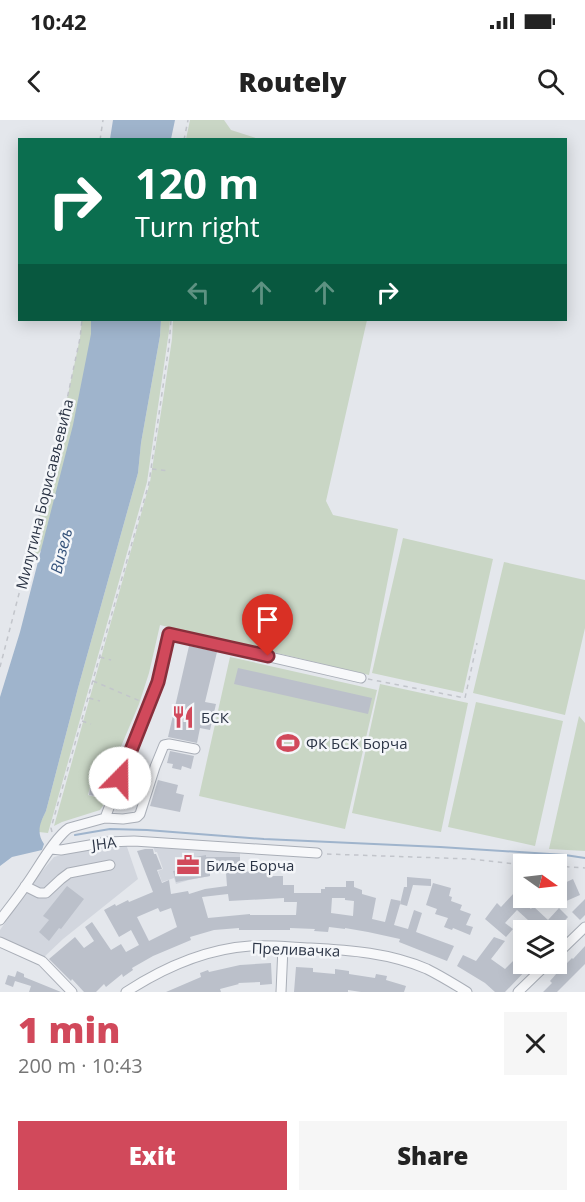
<!DOCTYPE html>
<meta charset="utf-8">
<style>
body{margin:0;font-family:"Open Sans",sans-serif;background:#f6f6f6;color:#222;height:100vh;display:flex;flex-direction:column;font-size:22px;white-space:nowrap}
*{box-sizing:border-box;margin:0}
p{font-size:20px;color:#767676}
.icon{flex:none;width:33px;height:33px;fill:none;stroke:currentColor;stroke-width:2;stroke-linecap:round;stroke-linejoin:round}
.map{position:relative;height:872px;overflow:hidden}
.details{display:flex;flex-direction:column;background:#fff;flex:1}
.details>*{flex:none}
.banner{position:absolute;left:18px;top:18px;width:549px;height:183px;border-radius:0px;box-shadow:0 3px 15px #0003;background:#0b6e4f;color:#fff;overflow:hidden}
.needle{width:39px;rotate:104deg}
.buttons{position:absolute;left:513px;top:734px;display:grid;gap:12px}
.buttons a{display:grid;place-items:center;width:54px;height:54px;border-radius:0px;background:#fff;box-shadow:0 3px 15px #0003;font-size:30px}
.pin{position:absolute;display:grid;place-items:center;width:51px;height:51px;color:#fff;margin:-62px -26px;border-radius:50% 50% 50% 0;rotate:-45deg;box-shadow:0 0 6px #0007}
.pin .icon{rotate:45deg}
.me{position:absolute;width:66px;margin:-33px;rotate:22deg;stroke-linejoin:round;filter:drop-shadow(0 0 4px #0008)}
.turn{display:flex;align-items:center;gap:21px;height:126px;padding:0 18px;font-size:27px}
.turn .icon{width:78px;height:78px;stroke-width:2.5}
.turn b{display:block;font-size:42px;line-height:51px}
.lanes{display:flex;align-items:center;height:57px;padding:0 18px;background:#0003;justify-content:center;gap:30px;direction:ltr}
.lanes .off{opacity:.35}
.round{display:grid;place-items:center;flex:none;width:63px;height:63px;border-radius:0px;background:#f6f6f6}
.summary{display:flex;align-items:center;justify-content:space-between;height:102px;padding:0 18px}
h1{font-size:36px;font-weight:800;line-height:45px;color:#d1495b}
.action{display:flex;gap:12px;margin-top:auto;padding:12px 18px}
.action a{flex:1;height:69px;border-radius:0px;background:#d1495b;color:#fff;font-size:24px;font-weight:800;line-height:69px;text-align:center}
.action a+a{background:#f6f6f6;color:#222}
.status{display:flex;justify-content:space-between;align-items:center;height:42px;padding:0 30px;background:#fff;direction:ltr}
.status svg{height:16px;fill:currentColor}
header{display:flex;justify-content:space-between;align-items:center;height:78px;padding:0 18px;background:#fff;font-size:27px;font-weight:800}
.map>svg:first-child{display:block}
.built{fill:#d2d6de}
.green{fill:#c9d6c5}
.water{fill:#9fb4cc}
.lines{fill:none;stroke-linecap:round;stroke-linejoin:round}
.stream{stroke:#9fb4cc;stroke-width:2}
.building{fill:#bbc0ca;fill-rule:evenodd}
.minor-casing{stroke:#a9aeb7;stroke-width:11}
.path{stroke:#c2c5cb;stroke-width:1.5;stroke-dasharray:4.5 4.5;stroke-linecap:butt}
.minor{stroke:#f7f8fa;stroke-width:9}
.route-casing{stroke:#882f3b;stroke-width:15}
.route{stroke:#d1495b;stroke-width:10}
.labels{text-anchor:middle;dominant-baseline:central;stroke-width:5;stroke-linejoin:round;paint-order:stroke}
.street-label{font-size:15px;fill:#2b3445;stroke:#f4f6f9}
.poi-label{font-size:15px;fill:#2b3445;stroke:#f4f6f9;text-anchor:start}
.water-label{font-size:16px;font-style:italic;fill:#34527a;stroke:#f4f6f9}
</style>
<div class="status"><b>10:42</b><svg viewBox="0 0 49 12"><path d="M0 12V9h3v3zM5 12V6h3v6zM10 12V3h3v9zM15 12V0h3v12zM26 1h20v11H26zM47 4h2v5h-2z"/></svg></div>
<header><svg class="icon" aria-label="back" viewBox="0 0 24 24"><path d="M15 5l-7 7 7 7"/></svg>Routely<svg class="icon" aria-label="search" viewBox="0 0 24 24"><circle cx="10" cy="10" r="6"/><path d="M15 15l6 6"/></svg></header>
<div class="map">
<svg width="585" height="872" viewBox="0 0 585 872">
<rect width="100%" height="100%" fill="#e4e7ec"/>
<!-- built -->
<path class="built" d="M126 724 138 759 63 819 44 837 0 818V810L34 761 54 737 86 728Z
M152 724 240 733V753H210V756L189 760 176 764 174 758 162 762 158 751 163 749 157 732H155Z"/>
<!-- green -->
<path class="green" d="M190 0H224L231 10 259 19H186Z
M82 200H99L46 425 27 446 56 331 80 218Z
M161 200H170L169 211 147 362 48 713 39 712V705L46 691 78 568 138 353 141 323 160 216Z
M173 200H367L326 381 333 395 398 409 369 555 160 505 149 553 139 584 103 669 90 667 88 675 107 680 100 690 62 702 54 706 150 362 164 273 172 219Z
M403 418 493 439 463 573 372 553Z
M504 442 585 460V508L565 595 473 573Z
M230 537 377 570 345 709 199 676Z
M380 564 468 583 441 712 352 693Z
M476 582 563 601 535 726 448 707Z
M579 596 585 603V731L549 729Z"/>
<!-- water -->
<path class="water" d="M113 0H175L171 19H110Z
M91 200H161L160 216 141 323 138 353 78 568 46 691C40 703 36 712 44 724L42 730 12 737 0 746V577L20 512 73 305 91 214Z"/>
<g class="lines">
<!-- stream -->
<path class="stream" d="M75 715 110 709 147 710 264 719 440 727 565 735 585 738"/>
</g>
<!-- building -->
<path class="building" d="M189 526 217 532 205 582 216 584 210 610 200 608 197 623 168 617Z
M238 548 372 578 368 594 234 564Z
M170 631 194 636 191 649 182 646 181 650 172 648 173 644 167 643Z
M158 660 178 665 176 673 184 675 180 692 150 686Z
M90 668 108 672 106 678 89 675Z
M145 729H153L154 734H156L162 749 157 750 162 763 169 760 171 774 188 771 189 774 205 769 227 766 226 753H210V756L176 762 173 751 186 749 184 739 206 735V737H240V752L271 750V756H283V765H294V773H321V769H325V767H346V761H354V767L362 770V774L376 778 372 799 385 802 391 779 401 781 394 805 408 809 414 790 422 793 416 812 454 826 447 841 399 822 400 819 368 812 345 808V809L329 807 328 812 314 811 315 809 290 808V810H239V808L214 810 190 817 191 820 153 836 132 848 133 850 123 857 122 854 106 867 104 864 96 872H84L72 859 71 861 49 839 75 817 84 828 94 821 85 807 92 802 111 830 121 824 126 832 139 825 131 810 119 817 104 790 115 784 116 786 128 780 129 782 153 772 137 731ZM228 774 229 781 284 778V782H297L296 795H250V794L208 798 202 777ZM332 778H345V780L354 781 353 796 331 793ZM158 788 160 792 171 788 177 807 149 821 137 797Z
M407 757 431 759V766L413 765 407 786 400 784 404 767H407Z
M573 759 580 775 564 782 558 766Z
M433 763 451 768 449 776 452 777 451 781 462 785 460 790 471 794 466 805 473 807 470 815 453 808 452 810 444 807 448 798 435 794 437 789 426 785Z
M67 766 84 779 61 809 59 808 49 821 39 812 49 800 43 796Z
M514 773 531 789 533 786 548 800 559 788 568 797 556 810H520L529 801 517 790 505 803 513 809 506 817 485 799 497 783 501 787Z
M585 779V795L580 800 572 792Z
M494 817 505 821 491 839 505 849 517 837 529 847 505 872H495L485 863 457 846 463 835 476 841Z
M585 826V844L557 872H543L552 863 550 861 557 853 572 838 573 839Z
M271 843 272 864 260 865V862L238 863 239 864 220 869 221 872H166L201 857 200 853 208 850 209 852 240 845Z
M296 847 313 848V852L335 854V849L349 851V854L375 858 376 854 387 856 386 860 406 866 404 872H361L348 870V872H294Z
M17 851 24 854V857L61 872H29L31 866 15 861 13 867 5 864 8 855 15 857Z"/>
<g class="lines">
<!-- minor casing -->
<g class="minor-casing">
<path id="minor" d="M105 698 158 562 169 514 361 558
M51 729 61 730 107 722 134 721 317 733
M25 766 39 773H46L61 759 69 753 110 745
M0 800C9 788 18 777 26 765 37 750 55 717 69 708L105 698 123 699 137 697 140 694 155 647 164 625 169 624 195 629
M0 822 42 841 72 872
M556 835 585 807
M126 872C163 848 205 829 250 826 270 825 290 827 310 828 350 830 390 833 427 849 441 856 454 864 467 872
M281 872 283 827
M518 872 548 843"/>
</g>
<!-- path -->
<path class="path" d="M100 20 103 0
M184 20 188 0
M152 349 169 351
M100 537 111 540
M0 547 56 331 80 218 82 200
M368 559 465 578 477 523
M93 561 140 581
M89 578 100 581
M82 601 91 604
M52 712 51 708 149 363 169 225 171 200
M327 734 470 739 524 745
M556 746 585 748"/>
<!-- minor -->
<use href="#minor" class="minor"/>
</g>
<g class="lines">
<!-- route casing -->
<g class="route-casing">
<path id="route" d="M120 658 158 562 169 514 268 536"/>
</g>
<!-- route -->
<use href="#route" class="route"/>
</g>
<!-- icons -->
<defs>
<g id="restaurant-bare" transform="scale(1.8)"><path d="M-5-6h1v4h1v-4h1v4h1v-4h1v5L-1.5 .5V6h-2V.5L-5-1ZM5-6V6H3V1.5H1.5Q1.5-4 5-6Z" fill="#d1495b" stroke="#f4f6f9" stroke-width="2.5" paint-order="stroke"/></g>
<g id="stadium-bare" transform="scale(1.8)"><path d="M0-5a6.5 5 0 1 0 0 10a6.5 5 0 1 0 0-10ZM-3.5-1.8h7v3.6h-7Z" fill="#d1495b" stroke="#f4f6f9" stroke-width="2.5" paint-order="stroke"/></g>
<g id="office-bare" transform="scale(1.8)"><path d="M-6-3h4V-5.5h4V-3h4V5H-6ZM-1-4.5V-3h2v-1.5ZM-6 0V1H6V0Z" fill="#d1495b" stroke="#f4f6f9" stroke-width="2.5" paint-order="stroke"/></g>
</defs>
<g fill-rule="evenodd">
<use href="#restaurant-bare" x="183" y="597"/>
<use href="#stadium-bare" x="288" y="623"/>
<use href="#office-bare" x="188" y="745"/>
</g>
<g class="labels">
<!-- street labels -->
<g class="street-label">
<text transform="translate(44 374) rotate(-76)">Милутина Борисављевића</text>
<text transform="translate(104 723) rotate(-7)">ЈНА</text>
<text transform="translate(296 829) rotate(2)">Преливачка</text>
</g>
<!-- poi labels -->
<g class="poi-label">
<text x="201" y="597">БСК</text>
<text x="306" y="623">ФК БСК Борча</text>
<text x="206" y="745">Биље Борча</text>
</g>
<!-- water labels -->
<g class="water-label">
<text transform="translate(61 431) rotate(-76)">Визељ</text>
</g>
</g>
</svg>
<div class="buttons">
<a><svg class="needle" viewBox="-14 -14 28 28"><path d="M0-13l5 13h-10z" fill="#e53935"/><path d="M0 13l5-13h-10z" fill="#767676"/></svg></a>
<a><svg class="icon" aria-label="layers" viewBox="0 0 24 24"><path d="M12 4l9 5-9 5-9-5zM3 14l9 5 9-5"/></svg></a>
</div>
<div class="pin" style="left:268px;top:536px;background:#d93025"><svg class="icon" aria-label="arrive" viewBox="0 0 24 24"><path d="M6 21V4h12l-3 4 3 4H6"/></svg></div>
<svg class="me" style="left:120px;top:658px" viewBox="-20 -20 40 40"><circle r="19" fill="#fff"/><path d="M0-13L10 11 0 6-10 11z" fill="#d1495b"/></svg>
<div class="banner">
<div class="turn"><svg class="icon" aria-label="right" viewBox="0 0 24 24"><path d="M7 20v-9h11M14 6l5 5-5 5"/></svg><div><b>120 m</b>Turn right</div></div>
<div class="lanes"><svg class="icon off" aria-label="left" viewBox="0 0 24 24"><path d="M17 20v-9H6M10 6l-5 5 5 5"/></svg><svg class="icon off" aria-label="ahead" viewBox="0 0 24 24"><path d="M12 20V5M6 11l6-6 6 6"/></svg><svg class="icon off" aria-label="ahead" viewBox="0 0 24 24"><path d="M12 20V5M6 11l6-6 6 6"/></svg><svg class="icon" aria-label="right" viewBox="0 0 24 24"><path d="M7 20v-9h11M14 6l5 5-5 5"/></svg></div>
</div>
</div>
<section class="details">
<div class="summary"><div><h1>1 min</h1><p>200 m · 10:43</p></div><a class="round"><svg class="icon" aria-label="close" viewBox="0 0 24 24"><path d="M6 6l12 12M18 6L6 18"/></svg></a></div>
<div class="action"><a>Exit</a><a>Share</a></div>
</section>
